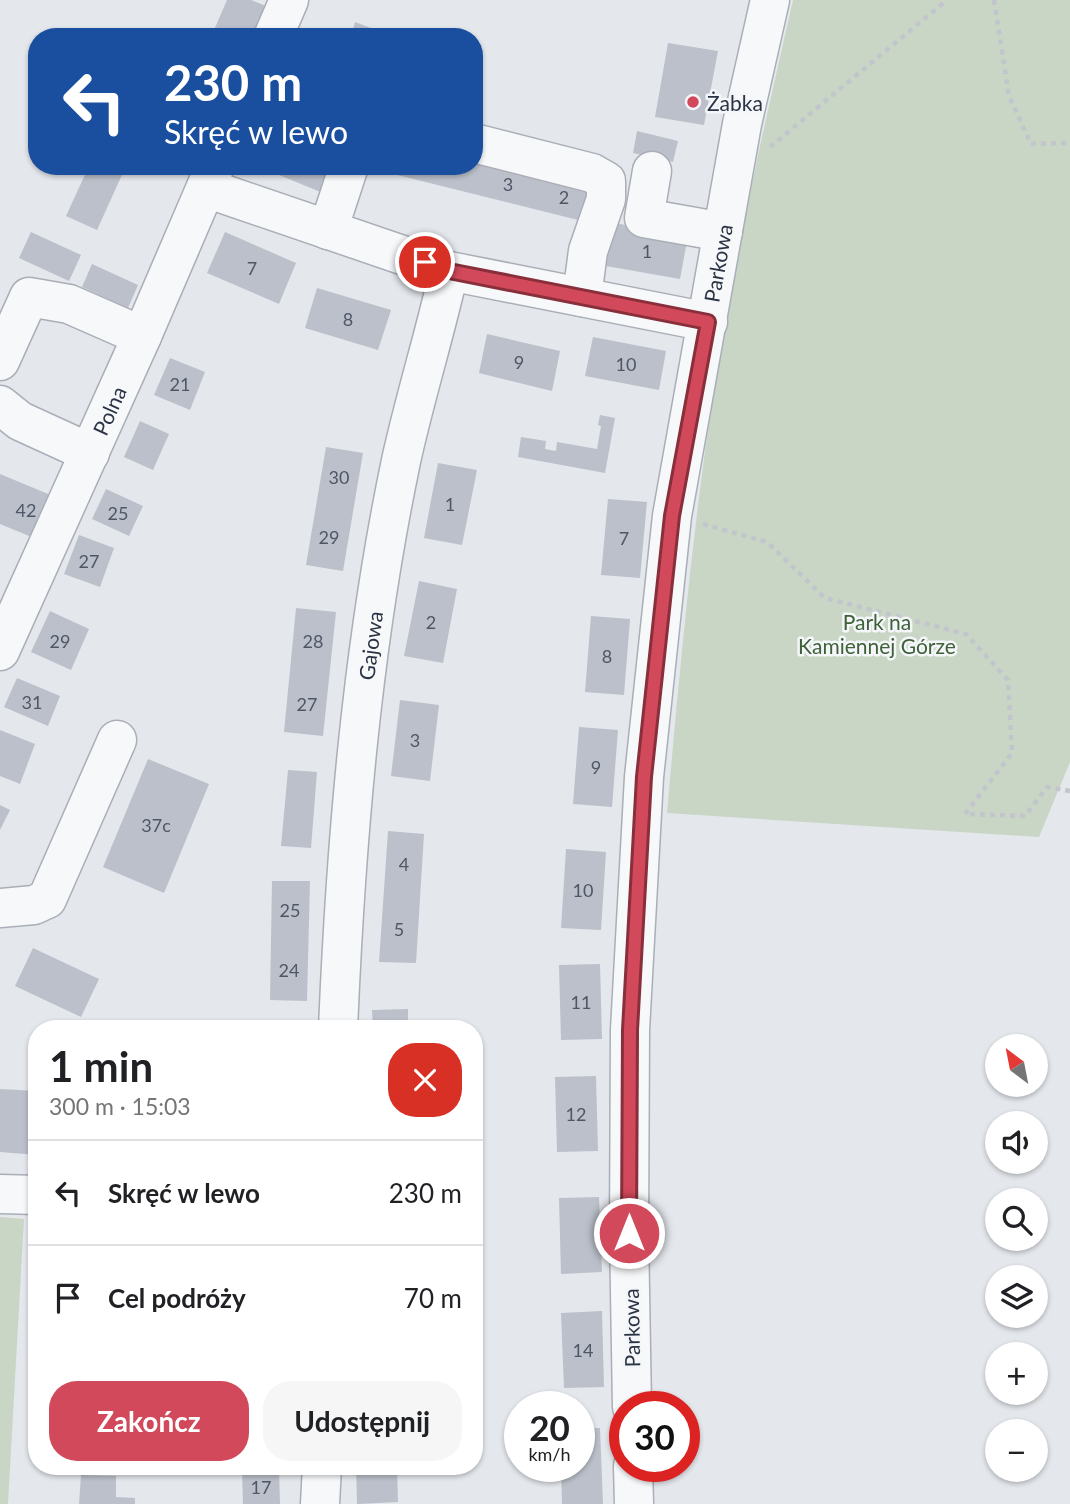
<!DOCTYPE html>
<html lang="pl">
<meta charset="utf-8">
<style>
body{margin:0;font-family:Lato,sans-serif;background:#f6f6f6;color:#202124;height:100vh;display:flex;flex-direction:column;font-size:26px;white-space:nowrap}
*{box-sizing:border-box;margin:0}
p{font-size:23px;color:#757577}
.icon{flex:none;width:38px;height:38px;fill:none;stroke:currentColor;stroke-width:2;stroke-linecap:round;stroke-linejoin:round}
.map{position:relative;flex:1;overflow:hidden}
.drawer{position:absolute;left:28px;top:1020px;width:455px;height:455px;display:flex;flex-direction:column;background:#fff;border-radius:28px;box-shadow:0 2px 5px #0004}
.drawer>*{flex:none}
.guide{position:absolute;left:28px;top:28px;width:455px;height:147px;border-radius:28px;box-shadow:0 2px 5px #0004;background:#1a4fa0;color:#fff;overflow:hidden}
.needle{width:46px;rotate:328deg}
.buttons{position:absolute;left:985px;top:1034px;display:grid;gap:14px}
.buttons a{display:grid;place-items:center;width:63px;height:63px;border-radius:50%;background:#fff;box-shadow:0 2px 5px #0004;font-size:35px}
.speed{position:absolute;left:504px;top:1391px;display:flex;gap:14px;font-size:35px;font-weight:700;text-align:center}
.speed>*{display:grid;place-content:center;width:91px;height:91px;border-radius:50%;background:#fff;box-shadow:0 2px 5px #0004;line-height:1}
.speed small{font-size:18px;font-weight:400}
.speed .limit{border:10px solid #d22;background:#fff;color:#111}
.pin{position:absolute;display:grid;place-items:center;width:60px;height:60px;color:#fff;margin:-30px;border:4px solid #fff;border-radius:50%;box-shadow:0 2px 7px #0007}
.me{position:absolute;width:77px;margin:-38px;rotate:0deg;stroke-linejoin:round;filter:drop-shadow(0 0 5px #0008)}
.turn{display:flex;align-items:center;gap:24px;height:147px;padding:0 21px;font-size:32px}
.turn .icon{width:91px;height:91px;stroke-width:2.5}
.turn b{display:block;font-size:49px;line-height:60px}
.round{display:grid;place-items:center;flex:none;width:74px;height:74px;border-radius:28px;background:#f6f6f6}
.headline{display:flex;align-items:center;justify-content:space-between;height:119px;padding:0 21px}
h1{font-size:42px;font-weight:700;line-height:52px}
.action{display:flex;gap:14px;margin-top:auto;padding:14px 21px}
.action a{flex:1;height:80px;border-radius:28px;background:#d1495b;color:#fff;font-size:28px;font-weight:700;line-height:80px;text-align:center}
.action a+a{background:#f6f6f6;color:#202124}
ul{padding:0;list-style:none}
li{display:flex;align-items:center;gap:21px;height:105px;padding:0 21px;border-top:2px solid #e0e0e0}
li div{flex:1}
li b{display:block;font-size:26px}
li em{font-style:normal}
.map>svg:first-child{display:block}
.green{fill:#c9d6c5}
.building{fill:#bbc0ca}
.lines{fill:none;stroke-linecap:round;stroke-linejoin:round}
.minor-casing{stroke:#a9aeb7;stroke-width:41}
.path{stroke:#c2c5cb;stroke-width:4.5;stroke-dasharray:5 5;stroke-linecap:butt}
.minor{stroke:#f7f8fa;stroke-width:38}
.route-casing{stroke:#882f3b;stroke-width:18}
.route{stroke:#d1495b;stroke-width:12}
.poi-dot{fill:#d1495b;stroke:#f4f6f9;stroke-width:2.5}
.labels{text-anchor:middle;dominant-baseline:central;stroke-width:5;stroke-linejoin:round;paint-order:stroke}
.number-label{font-size:18px;fill:#4f5766}
.poi-label{font-size:21px;fill:#2b3445;stroke:#f4f6f9;text-anchor:start}
.street-label{font-size:21px;fill:#2b3445;stroke:#f4f6f9}
.park-label{font-size:21px;fill:#3f6138;stroke:#f4f6f9}
</style>
<div class="map">
<svg width="1070" height="1504" viewBox="0 0 1070 1504">
<rect width="100%" height="100%" fill="#e4e7ec"/>
<!-- green -->
<path class="green" d="M793 0H1070V762L1039 837 667 813C681 653 696 492 723 333 742 221 768 110 793 0Z
M0 1217 24 1219 8 1504H0Z"/>
<!-- building -->
<path class="building" d="M227 0H251L266 6 253 37H231L214 30Z
M355 22 376 30 374 37H351Z
M668 43 718 51 704 125 655 117Z
M637 131 678 141 673 162 633 153Z
M474 156 595 186 586 222 365 167 474 166Z
M89 166H126L97 230 66 216Z
M257 166H333L323 193Z
M614 223 688 236 680 279 606 266Z
M31 232 81 255 69 281 19 258Z
M225 232 296 263 279 304 207 273Z
M92 264 138 285 128 308 82 287Z
M317 288 391 310 378 350 305 328Z
M487 334 560 351 552 391 479 373Z
M593 337 666 351 659 390 585 376Z
M170 358 205 372 190 410 154 395Z
M600 415 615 418 605 473 518 457 521 437 546 441 545 449 556 451 557 442 597 449 601 426 598 425Z
M140 421 169 434 153 470 124 457Z
M326 447 363 453 343 571 306 565Z
M438 463 477 470 462 545 424 538Z
M0 474 53 496 34 538 0 524Z
M106 489 143 506 129 536 92 519Z
M608 499 647 502 640 578 601 575Z
M79 535 114 548 100 587 64 574Z
M419 581 457 589 443 663 404 656Z
M296 608 336 612 323 736 284 732Z
M50 611 89 629 71 670 31 652Z
M591 616 630 619 624 695 585 692Z
M17 678 60 696 48 726 4 707Z
M400 700 439 705 430 781 391 776Z
M579 727 618 730 612 807 573 804Z
M0 730 35 744 20 784 0 776Z
M148 759 209 784 164 893 103 867Z
M288 770 317 772 311 848 281 846Z
M0 805 10 810 0 830Z
M388 831 424 834 416 963 379 962Z
M566 849 606 852 601 930 561 928Z
M272 881H310L307 1001 270 1000Z
M33 948 99 979 81 1017 15 986Z
M600 964 602 1039 561 1040 559 965Z
M408 1009V1029H373L372 1010Z
M596 1076 598 1151 557 1152 555 1077Z
M0 1089 37 1091V1155L0 1152Z
M599 1197 602 1272 561 1274 559 1198Z
M602 1311 604 1387 564 1388 561 1313Z
M600 1428 603 1504H562L561 1466H579V1429Z
M356 1466H397L398 1502 357 1504Z
M279 1469 280 1504H243L242 1470Z
M81 1475 116 1476V1497L135 1498V1504H79Z"/>
<g class="lines">
<!-- minor casing -->
<g class="minor-casing">
<g id="minor">
<path d="M273 37 289 0"/>
<path d="M474 143 592 173 606 181V199L588 251 582 297"/>
<path d="M652 171 644 218 723 232"/>
<path d="M206 188 449 271 708 322"/>
<path d="M328 230 349 166"/>
<path d="M0 361 29 297 69 304 142 336"/>
<path d="M0 405 20 421 90 453"/>
<path id="s1" d="M0 651 142 336 215 166"/>
<path d="M0 908 34 905 47 899 117 740"/>
<path id="s2" d="M338 1029C346 839 362 647 401 461 415 397 435 334 449 271"/>
<path d="M0 1194 37 1195"/>
<path id="s3" d="M632 1407 629 1233 630 1030 644 777 672 516 742 124 770 0"/>
<path d="M633 1466 634 1504"/>
<path d="M320 1504 322 1466"/>
</g>
</g>
<!-- path -->
<path class="path" d="M994 0 1009 96 1031 144 1070 143
M770 147 947 0
M703 524 767 542 825 598 966 634 1008 680 1012 753 965 814 1025 816 1047 787 1070 791"/>
<!-- minor -->
<use href="#minor" class="minor"/>
</g>
<g class="lines">
<!-- route casing -->
<g class="route-casing">
<path id="route" d="M425 262 449 271 708 322 672 516 644 777 630 1030 629 1233"/>
</g>
<!-- route -->
<use href="#route" class="route"/>
</g>
<!-- markers -->
<circle class="poi-dot" cx="693" cy="102" r="7"/>
<g class="labels">
<!-- number labels -->
<g class="number-label">
<text x="508" y="184">3</text>
<text x="564" y="197">2</text>
<text x="647" y="251">1</text>
<text x="252" y="268">7</text>
<text x="348" y="319">8</text>
<text x="519" y="362">9</text>
<text x="626" y="364">10</text>
<text x="180" y="384">21</text>
<text x="339" y="477">30</text>
<text x="450" y="504">1</text>
<text x="26" y="510">42</text>
<text x="118" y="513">25</text>
<text x="329" y="537">29</text>
<text x="624" y="538">7</text>
<text x="89" y="561">27</text>
<text x="431" y="622">2</text>
<text x="60" y="641">29</text>
<text x="313" y="641">28</text>
<text x="607" y="656">8</text>
<text x="32" y="702">31</text>
<text x="307" y="704">27</text>
<text x="415" y="740">3</text>
<text x="596" y="767">9</text>
<text x="156" y="825">37c</text>
<text x="404" y="864">4</text>
<text x="583" y="890">10</text>
<text x="290" y="910">25</text>
<text x="399" y="929">5</text>
<text x="289" y="970">24</text>
<text x="581" y="1002">11</text>
<text x="576" y="1114">12</text>
<text x="583" y="1350">14</text>
<text x="261" y="1487">17</text>
</g>
<!-- poi labels -->
<g class="poi-label">
<text x="707" y="102">Żabka</text>
</g>
<!-- street labels -->
<g class="street-label">
<text stroke="none"><textPath href="#s3" startOffset="1150">Parkowa</textPath></text>
<text stroke="none"><textPath href="#s1" startOffset="264">Polna</textPath></text>
<text stroke="none"><textPath href="#s2" startOffset="385">Gajowa</textPath></text>
<text transform="translate(631 1328) rotate(-91)">Parkowa</text>
</g>
<!-- park labels -->
<g class="park-label">
<text x="877" y="621">Park na<tspan x="877" dy="24">Kamiennej Górze</tspan></text>
</g>
</g>
</svg>
<div class="buttons">
<a><svg class="needle" viewBox="-14 -14 28 28"><path d="M0-13l5 13h-10z" fill="#e53935"/><path d="M0 13l5-13h-10z" fill="#757577"/></svg></a>
<a><svg class="icon" aria-label="sound" viewBox="0 0 24 24"><path d="M4 9h4l5-4v14l-5-4H4zM17 9q2 3 0 6"/></svg></a>
<a><svg class="icon" aria-label="search" viewBox="0 0 24 24"><circle cx="10" cy="10" r="6"/><path d="M15 15l6 6"/></svg></a>
<a><svg class="icon" aria-label="layers" viewBox="0 0 24 24"><path d="M12 4l9 5-9 5-9-5zM3 14l9 5 9-5"/></svg></a>
<a>+</a>
<a>−</a>
</div>
<div class="speed"><div>20<small>km/h</small></div><div class="limit">30</div></div>
<div class="pin" style="left:425px;top:262px;background:#d93025"><svg class="icon" aria-label="arrive" viewBox="0 0 24 24"><path d="M6 21V4h12l-3 4 3 4H6"/></svg></div>
<svg class="me" style="left:629px;top:1233px" viewBox="-20 -20 40 40"><circle r="17" fill="#d1495b" stroke="#fff" stroke-width="3"/><path d="M0-11L8 9 0 5-8 9z" fill="#fff"/></svg>
<div class="guide">
<div class="turn"><svg class="icon" aria-label="left" viewBox="0 0 24 24"><path d="M17 20v-9H6M10 6l-5 5 5 5"/></svg><div><b>230 m</b>Skręć w lewo</div></div>
</div>
<section class="drawer">
<div class="headline"><div><h1>1 min</h1><p>300 m · 15:03</p></div><a class="round" style="background:#d93025;color:#fff"><svg class="icon" aria-label="close" viewBox="0 0 24 24"><path d="M6 6l12 12M18 6L6 18"/></svg></a></div>
<ul>
<li><svg class="icon" aria-label="left" viewBox="0 0 24 24"><path d="M17 20v-9H6M10 6l-5 5 5 5"/></svg><div><b>Skręć w lewo</b></div><em>230 m</em></li>
<li><svg class="icon" aria-label="arrive" viewBox="0 0 24 24"><path d="M6 21V4h12l-3 4 3 4H6"/></svg><div><b>Cel podróży</b></div><em>70 m</em></li>
</ul>
<div class="action"><a>Zakończ</a><a>Udostępnij</a></div>
</section>
</div>
